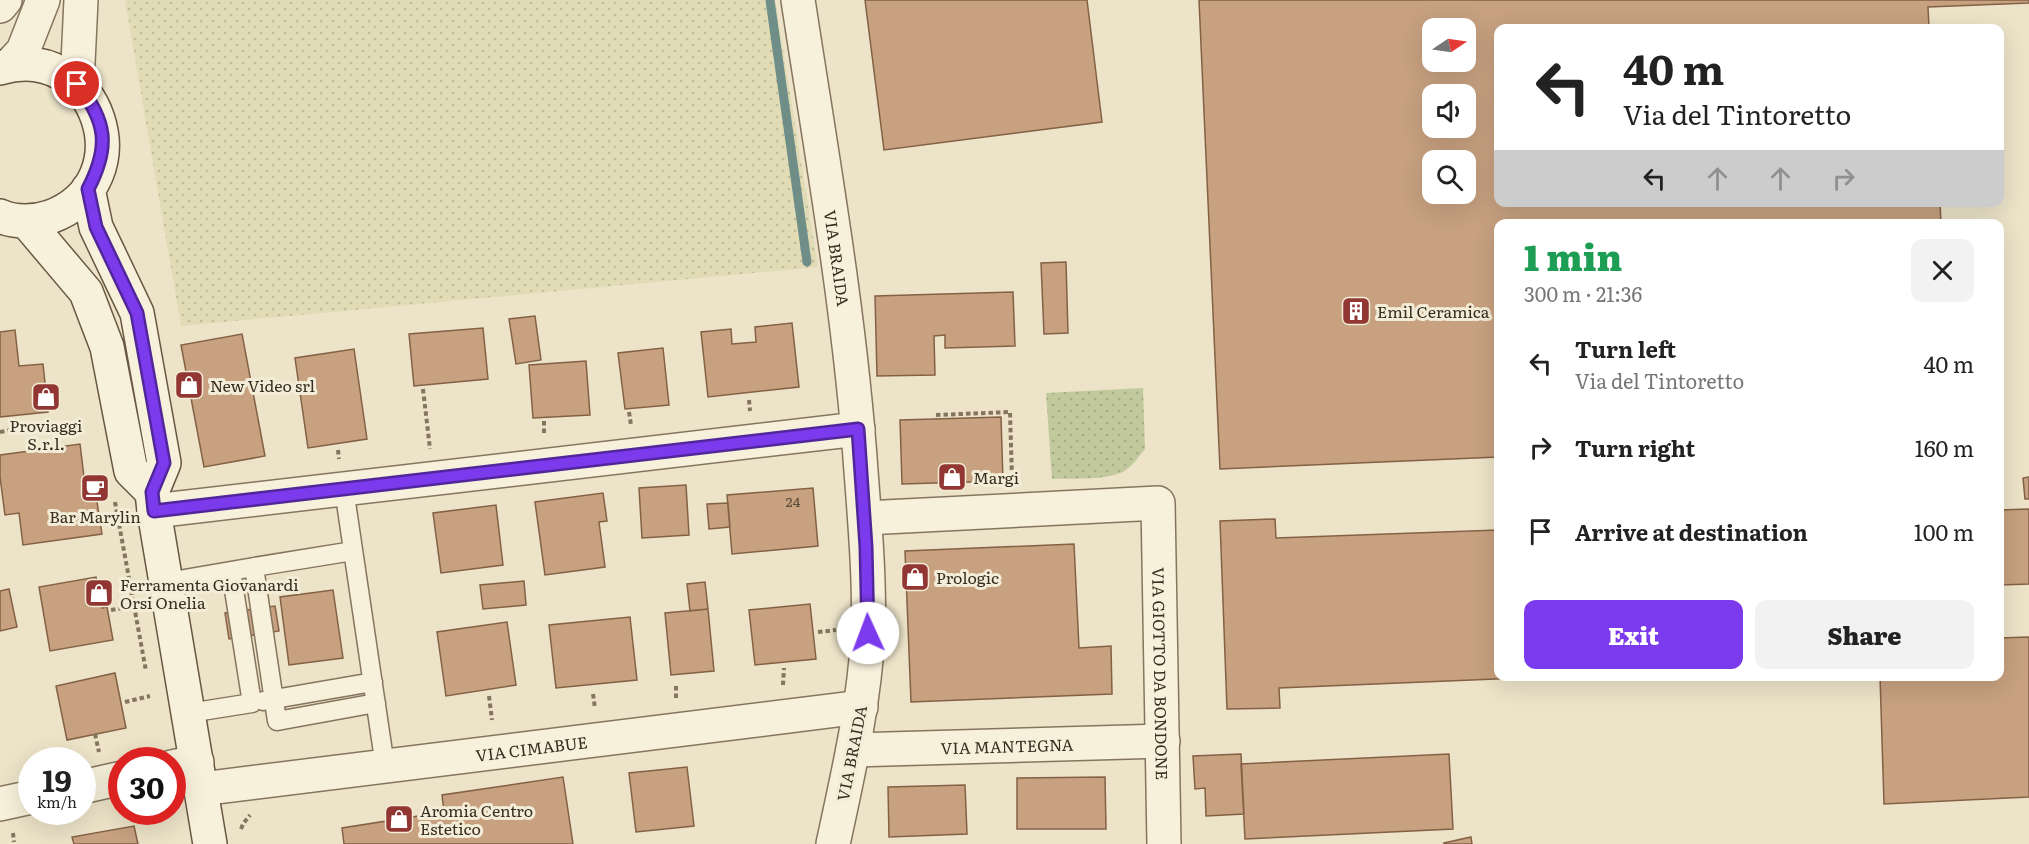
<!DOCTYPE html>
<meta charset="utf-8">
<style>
body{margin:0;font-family:Literata,serif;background:#f2f2f2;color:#222;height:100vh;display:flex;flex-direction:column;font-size:22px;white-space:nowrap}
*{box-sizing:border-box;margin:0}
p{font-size:20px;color:#767676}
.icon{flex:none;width:33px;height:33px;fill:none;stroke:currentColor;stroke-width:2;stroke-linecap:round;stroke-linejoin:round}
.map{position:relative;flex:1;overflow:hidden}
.details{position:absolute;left:1494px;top:219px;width:510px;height:462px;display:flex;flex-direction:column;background:#fff;border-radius:12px;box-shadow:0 6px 24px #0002}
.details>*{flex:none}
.guide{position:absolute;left:1494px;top:24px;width:510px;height:183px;border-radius:12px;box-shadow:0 6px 24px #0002;background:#fff;color:#222;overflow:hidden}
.needle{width:39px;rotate:77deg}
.controls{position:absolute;left:1422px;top:18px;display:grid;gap:12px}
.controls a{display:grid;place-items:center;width:54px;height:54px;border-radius:12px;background:#fff;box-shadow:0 6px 24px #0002;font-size:30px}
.speed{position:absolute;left:18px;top:747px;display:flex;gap:12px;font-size:30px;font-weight:700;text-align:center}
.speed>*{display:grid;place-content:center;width:78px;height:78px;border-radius:50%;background:#fff;box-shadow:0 6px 24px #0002;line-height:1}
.speed small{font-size:15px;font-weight:400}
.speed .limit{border:9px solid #d22;background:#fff;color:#111}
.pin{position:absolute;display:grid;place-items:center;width:51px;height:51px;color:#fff;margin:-26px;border:3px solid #fff;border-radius:50%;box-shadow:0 2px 6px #0007}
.me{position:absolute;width:66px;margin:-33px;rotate:358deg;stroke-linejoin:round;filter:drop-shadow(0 0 4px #0008)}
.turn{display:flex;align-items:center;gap:21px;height:126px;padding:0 30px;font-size:27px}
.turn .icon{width:78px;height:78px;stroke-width:2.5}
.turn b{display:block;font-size:42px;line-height:51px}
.lanes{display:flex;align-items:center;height:57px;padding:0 30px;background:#0003;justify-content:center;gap:30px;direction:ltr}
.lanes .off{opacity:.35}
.round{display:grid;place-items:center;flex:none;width:63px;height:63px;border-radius:12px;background:#f2f2f2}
.head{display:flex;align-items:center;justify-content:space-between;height:102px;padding:0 30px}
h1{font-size:36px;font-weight:800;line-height:45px;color:#1e9e55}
.primary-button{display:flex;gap:12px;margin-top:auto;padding:12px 30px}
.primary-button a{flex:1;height:69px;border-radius:12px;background:#7c3aed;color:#fff;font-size:24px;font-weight:800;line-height:69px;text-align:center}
.primary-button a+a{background:#f2f2f2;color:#222}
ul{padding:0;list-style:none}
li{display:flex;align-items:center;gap:18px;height:84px;padding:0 30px}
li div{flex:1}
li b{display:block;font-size:22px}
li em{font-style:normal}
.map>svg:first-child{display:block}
.farmland{fill:url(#farmland-dots)}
.grass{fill:url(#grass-dots)}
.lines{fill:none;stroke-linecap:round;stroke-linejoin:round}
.stream{stroke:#6f8e88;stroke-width:9}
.building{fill:#c7a180;stroke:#846145;stroke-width:1.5;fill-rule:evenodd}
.lane-casing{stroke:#86755e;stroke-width:21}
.street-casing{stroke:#86755e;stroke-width:36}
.secondary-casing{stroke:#685741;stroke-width:36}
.path{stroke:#86755e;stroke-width:4;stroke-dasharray:4.5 3;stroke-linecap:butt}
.lane{stroke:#f7f0da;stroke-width:18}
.street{stroke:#f7f0da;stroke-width:33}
.secondary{stroke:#f7f0da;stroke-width:33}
.route-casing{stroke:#51269a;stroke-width:15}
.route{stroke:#7c3aed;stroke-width:10}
.labels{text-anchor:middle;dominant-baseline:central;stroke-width:6;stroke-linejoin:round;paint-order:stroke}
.number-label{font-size:14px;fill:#5c4a38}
.street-label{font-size:16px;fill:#382d20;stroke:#f3edd7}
.poi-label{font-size:16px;fill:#382d20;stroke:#f3edd7;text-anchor:start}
</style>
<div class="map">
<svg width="2029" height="844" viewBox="0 0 2029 844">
<defs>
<pattern id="farmland-dots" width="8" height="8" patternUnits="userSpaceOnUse" patternTransform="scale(1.5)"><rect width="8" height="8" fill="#e1dcb5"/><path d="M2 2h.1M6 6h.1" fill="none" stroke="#c2bd9b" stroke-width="1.8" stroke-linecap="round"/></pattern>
<pattern id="grass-dots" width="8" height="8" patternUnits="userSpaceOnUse" patternTransform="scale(1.5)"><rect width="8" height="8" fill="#c2c99c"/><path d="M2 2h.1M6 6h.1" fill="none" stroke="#a7ad86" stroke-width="1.8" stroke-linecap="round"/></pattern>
</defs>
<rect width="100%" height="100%" fill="#ece3c8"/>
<!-- farmland -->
<path class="farmland" d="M125 0H775L818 267 181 326Z"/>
<!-- grass -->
<path class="grass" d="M1143 388 1145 449C1139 456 1134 464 1126 470 1109 481 1073 478 1052 479L1046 393Z"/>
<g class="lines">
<!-- stream -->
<path class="stream" d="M770 0 807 262"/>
</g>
<!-- building -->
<path class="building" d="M865 0H1087L1102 122 884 150Z
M1199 0H2029V3L1928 7 1929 28H1498V202H1940L1941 224H1498V457L1220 469ZM1432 28H1466V62H1432ZM1432 94H1466V128H1432ZM1432 160H1466V194H1432Z
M1066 262 1068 333 1044 334 1041 263Z
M1013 292 1015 346 945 348V335L934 336 935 375 877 376 875 296Z
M535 316 541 360 516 364 509 319Z
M792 323 799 387 708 397 701 332 731 329 732 344 756 342 755 327Z
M483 328 488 379 414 386 409 334Z
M15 330 19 366 43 364 48 412 0 417V332Z
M242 334 265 456 204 467 181 345Z
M663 348 669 405 625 409 618 353Z
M354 349 367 439 308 448 295 358Z
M586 361 590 415 533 418 529 365Z
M1001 417 1003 481 902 484 900 420Z
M80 444 84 477 93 476 102 534 23 545 19 513 5 515 0 477V455Z
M2029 477V499H2025L2023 478Z
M686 485 689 535 642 538 639 488Z
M813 488 818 546 732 554 727 495Z
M603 493 607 521 599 522 605 567 545 575 535 502Z
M728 503 730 527 709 529 707 504Z
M496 505 503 565 441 573 433 513Z
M2029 509V584L2000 585V510Z
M1275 519 1276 538 1498 530V676H1568L1279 688 1280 708 1227 709 1220 521Z
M1074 544 1079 648 1111 646 1112 694 911 702 905 551Z
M96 577 102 608 107 607 113 640 50 651 39 587Z
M524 581 526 605 483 609 480 585Z
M705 582 708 609 690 611 687 584Z
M9 589 17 627 0 631V591Z
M333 590 343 658 289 665 280 597Z
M810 604 816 659 755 665 749 610Z
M275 606 279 631 229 639 225 613Z
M708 609 714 671 671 675 665 613Z
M630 617 637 680 556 688 549 625Z
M507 622 516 685 446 696 437 632Z
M2029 637V797L1884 804 1880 676H2000V638Z
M115 673 126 728 67 740 56 686Z
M1241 754 1244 814 1206 816 1205 788 1195 789 1193 756Z
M1449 754 1453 829 1245 839 1241 764Z
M687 767 694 826 636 832 629 773Z
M563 777 573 844H344L342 828 444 812 442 795Z
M1105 777 1106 829H1017V778Z
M965 785 967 834 889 837 888 787Z
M134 826 138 844H74L72 837Z
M1471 837 1472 844H1445L1444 843Z"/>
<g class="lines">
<!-- lane casing -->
<g class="lane-casing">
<path id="lane" d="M344 489 385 766
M254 567 353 551
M167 582 254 567 277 721 376 703
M263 701 373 682
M189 713 252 703 231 571"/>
</g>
<!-- street casing -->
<g class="street-casing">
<g id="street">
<path id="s1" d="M798 0C822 157 850 313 861 471 865 524 870 582 868 634 864 706 848 774 833 844"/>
<path d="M0 6 5 0"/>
<path d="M10 65 23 51 43 0"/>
<path d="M77 84 81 0"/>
<path d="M154 511 858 429"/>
<path id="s2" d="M865 518 1158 503 1164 844"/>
<path id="s3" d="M853 750 1163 741"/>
<path d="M172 767 197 762"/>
<path d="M82 787 122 778"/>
<path id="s4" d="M201 789 861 707"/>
<path d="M0 804 32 797"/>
</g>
</g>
<!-- secondary casing -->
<g class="secondary-casing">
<path id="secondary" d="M0 68C98 39 146 182 50 217 35 222 15 223 0 216
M88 189 96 227 137 313 164 463 152 492 154 511 210 844
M26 221 86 292 107 347 131 471 152 492"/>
</g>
<!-- path -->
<path class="path" d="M423 389 430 449
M749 400 750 411
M629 412 631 425
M936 415 1010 412 1012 478
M544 421V435
M0 432 50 423
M338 450 339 459
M115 502 146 671
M111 610 128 607
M818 632 836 630
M783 685 784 668
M593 694 595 708
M489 696 492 720
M676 698V684
M125 702 150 696
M95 734 99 752
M241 829 243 824 250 815
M13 833 14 842"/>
<!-- lane -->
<use href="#lane" class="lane"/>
<!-- street -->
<use href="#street" class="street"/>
<!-- secondary -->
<use href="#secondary" class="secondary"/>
</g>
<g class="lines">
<!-- route casing -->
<g class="route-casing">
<path id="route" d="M77 84C107 121 110 147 88 189L96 227 137 313 164 463 152 492 154 511 858 429 866 547 868 633"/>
</g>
<!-- route -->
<use href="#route" class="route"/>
</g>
<!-- icons -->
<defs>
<g id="building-square" transform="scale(1.5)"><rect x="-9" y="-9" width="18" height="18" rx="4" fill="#913632" stroke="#f3edd7"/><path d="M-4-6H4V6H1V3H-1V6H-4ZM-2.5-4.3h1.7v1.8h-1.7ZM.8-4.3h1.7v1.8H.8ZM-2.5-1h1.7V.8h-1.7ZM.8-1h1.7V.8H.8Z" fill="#fff"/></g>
<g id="shop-square" transform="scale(1.5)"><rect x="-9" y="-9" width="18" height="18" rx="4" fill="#913632" stroke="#f3edd7"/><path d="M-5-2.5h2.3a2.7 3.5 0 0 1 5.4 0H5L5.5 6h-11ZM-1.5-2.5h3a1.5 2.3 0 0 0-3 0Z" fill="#fff"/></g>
<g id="cafe-square" transform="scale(1.5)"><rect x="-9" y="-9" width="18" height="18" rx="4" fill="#913632" stroke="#f3edd7"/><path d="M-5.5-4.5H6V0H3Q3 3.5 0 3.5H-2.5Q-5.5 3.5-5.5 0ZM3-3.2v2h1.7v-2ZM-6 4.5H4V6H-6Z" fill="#fff"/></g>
</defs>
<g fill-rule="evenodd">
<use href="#building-square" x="1356" y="311"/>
<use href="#shop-square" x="189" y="385"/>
<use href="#shop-square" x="46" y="397"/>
<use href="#shop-square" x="952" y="477"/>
<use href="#cafe-square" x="95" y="488"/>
<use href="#shop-square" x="915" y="577"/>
<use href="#shop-square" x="99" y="593"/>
<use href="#shop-square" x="399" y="819"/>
</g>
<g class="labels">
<!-- number labels -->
<g class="number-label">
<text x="793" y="501">24</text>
</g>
<!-- street labels -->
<g class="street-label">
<text stroke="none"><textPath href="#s1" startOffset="261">VIA BRAIDA</textPath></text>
<text stroke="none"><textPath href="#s2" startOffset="464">VIA GIOTTO DA BONDONE</textPath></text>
<text stroke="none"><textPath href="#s3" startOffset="154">VIA MANTEGNA</textPath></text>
<text stroke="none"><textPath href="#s4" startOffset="333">VIA CIMABUE</textPath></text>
<text transform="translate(851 753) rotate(-79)">VIA BRAIDA</text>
</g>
<!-- poi labels -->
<g class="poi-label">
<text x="1377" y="311">Emil Ceramica</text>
<text x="210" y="385">New Video srl</text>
<text x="46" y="425" text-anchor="middle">Proviaggi<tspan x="46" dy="18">S.r.l.</tspan></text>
<text x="973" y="477">Margi</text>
<text x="95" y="516" text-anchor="middle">Bar Marylin</text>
<text x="936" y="577">Prologic</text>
<text x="120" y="584">Ferramenta Giovanardi<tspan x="120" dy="18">Orsi Onelia</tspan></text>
<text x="420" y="810">Aromia Centro<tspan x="420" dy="18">Estetico</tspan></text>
</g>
</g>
</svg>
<div class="controls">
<a><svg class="needle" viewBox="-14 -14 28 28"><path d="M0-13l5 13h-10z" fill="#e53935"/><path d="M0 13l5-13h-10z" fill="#767676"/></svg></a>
<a><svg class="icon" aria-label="sound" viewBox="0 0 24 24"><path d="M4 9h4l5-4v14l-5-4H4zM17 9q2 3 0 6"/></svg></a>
<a><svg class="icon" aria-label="search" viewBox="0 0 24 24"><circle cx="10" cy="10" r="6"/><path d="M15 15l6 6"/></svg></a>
</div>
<div class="speed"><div>19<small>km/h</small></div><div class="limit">30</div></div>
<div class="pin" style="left:77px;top:84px;background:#d93025"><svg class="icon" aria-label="arrive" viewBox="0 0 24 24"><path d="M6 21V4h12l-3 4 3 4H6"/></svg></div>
<svg class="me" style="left:868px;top:633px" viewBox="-20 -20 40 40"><circle r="19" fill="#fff"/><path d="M0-13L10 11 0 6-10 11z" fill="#7c3aed"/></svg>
<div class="guide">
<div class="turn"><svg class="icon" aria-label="left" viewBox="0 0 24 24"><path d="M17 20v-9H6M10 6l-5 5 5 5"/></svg><div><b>40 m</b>Via del Tintoretto</div></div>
<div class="lanes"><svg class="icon" aria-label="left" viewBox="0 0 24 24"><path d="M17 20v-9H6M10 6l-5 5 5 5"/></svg><svg class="icon off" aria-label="ahead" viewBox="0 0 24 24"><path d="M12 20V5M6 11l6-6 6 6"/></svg><svg class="icon off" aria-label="ahead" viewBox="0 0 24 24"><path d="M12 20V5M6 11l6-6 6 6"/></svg><svg class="icon off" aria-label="right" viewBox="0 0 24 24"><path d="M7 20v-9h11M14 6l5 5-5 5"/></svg></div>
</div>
<section class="details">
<div class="head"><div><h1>1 min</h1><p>300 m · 21:36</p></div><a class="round"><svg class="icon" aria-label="close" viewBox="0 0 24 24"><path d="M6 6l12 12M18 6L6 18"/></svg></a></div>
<ul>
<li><svg class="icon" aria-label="left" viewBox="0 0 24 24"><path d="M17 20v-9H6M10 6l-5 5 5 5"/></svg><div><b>Turn left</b><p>Via del Tintoretto</p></div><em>40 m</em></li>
<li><svg class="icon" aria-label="right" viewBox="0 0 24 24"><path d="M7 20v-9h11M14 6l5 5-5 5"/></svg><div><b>Turn right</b></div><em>160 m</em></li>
<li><svg class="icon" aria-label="arrive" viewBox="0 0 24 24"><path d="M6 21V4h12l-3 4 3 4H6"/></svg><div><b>Arrive at destination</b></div><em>100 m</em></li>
</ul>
<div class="primary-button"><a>Exit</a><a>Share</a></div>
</section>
</div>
